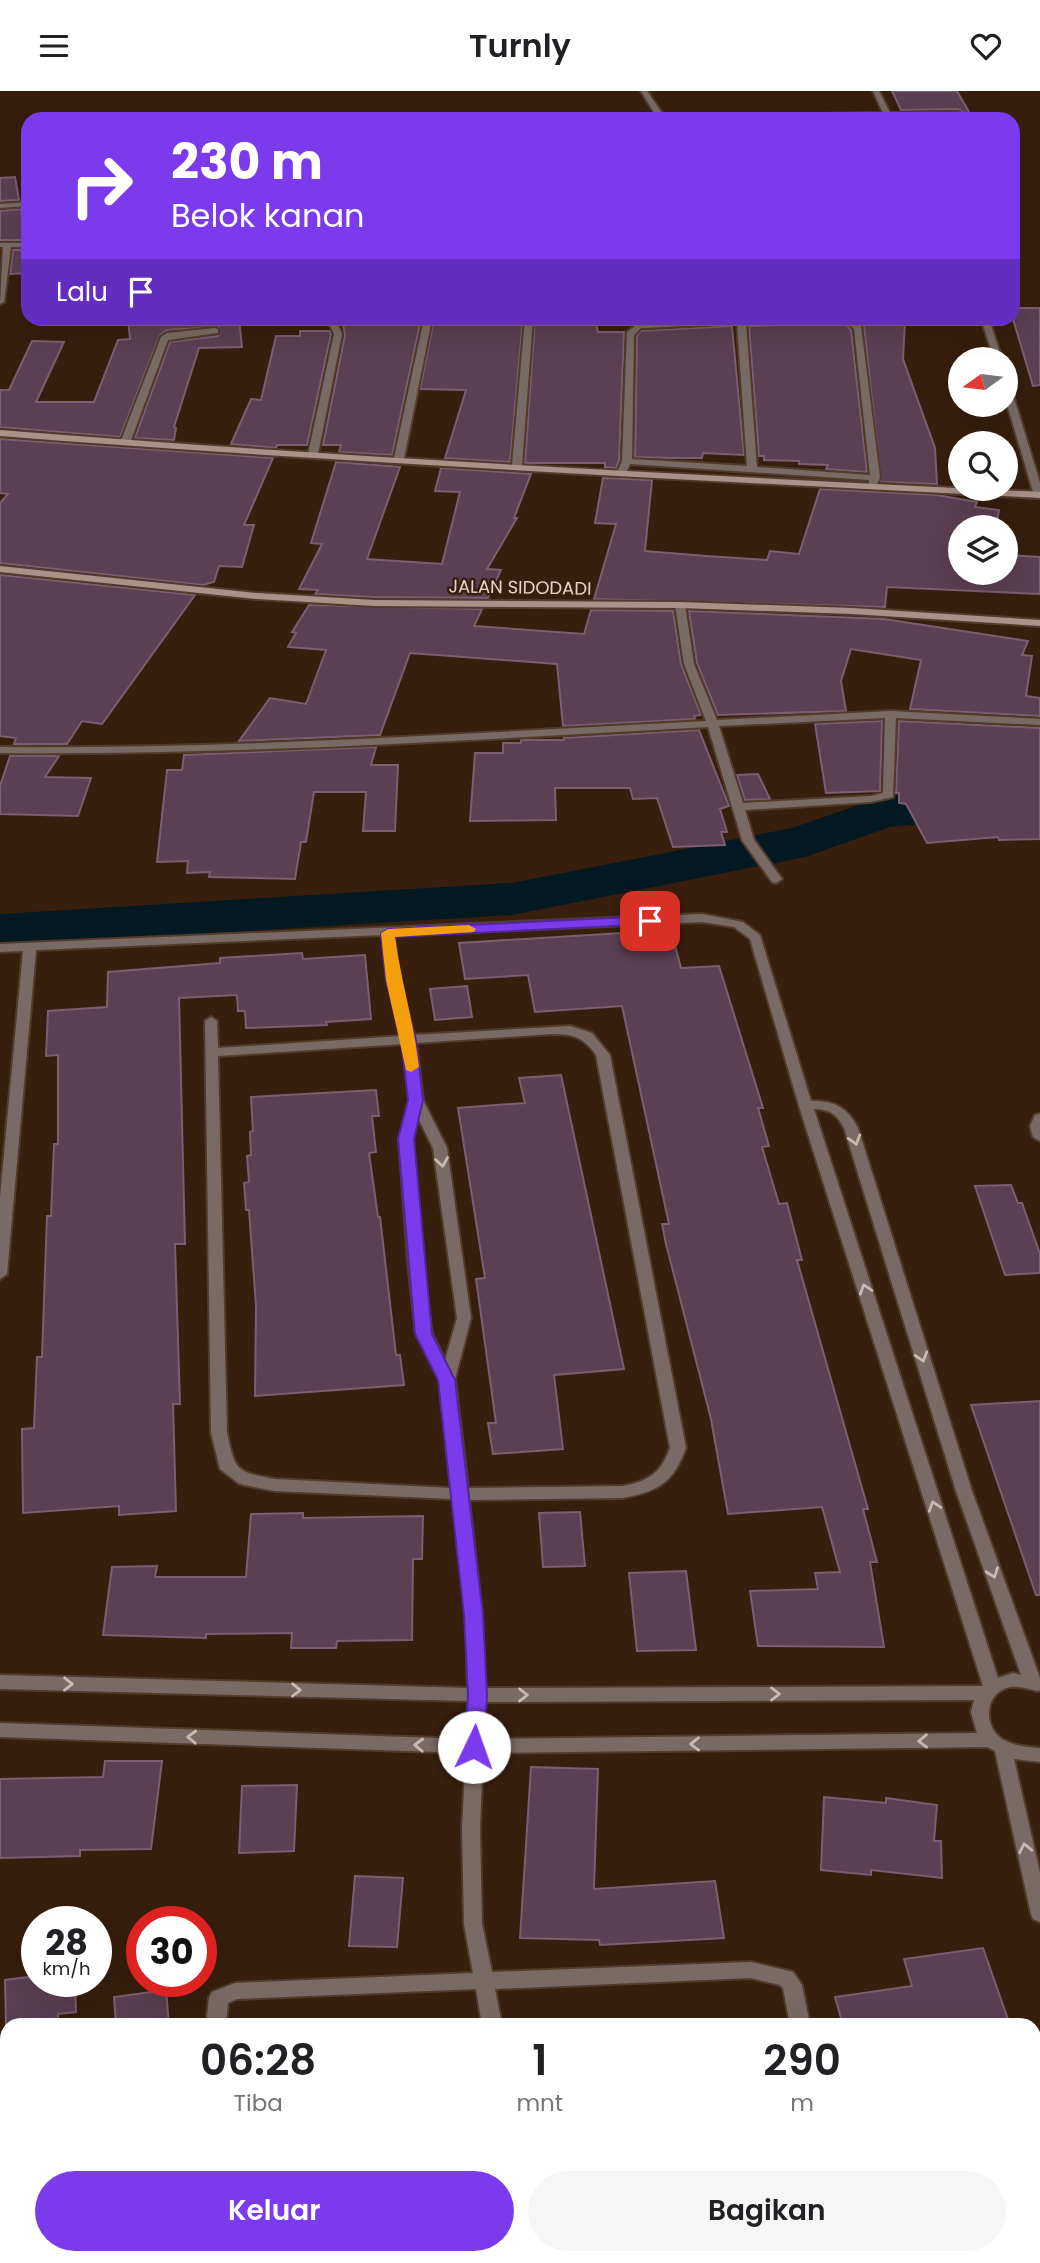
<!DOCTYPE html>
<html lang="id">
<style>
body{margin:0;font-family:Poppins,sans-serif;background:#f6f6f6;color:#202124;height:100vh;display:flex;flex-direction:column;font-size:26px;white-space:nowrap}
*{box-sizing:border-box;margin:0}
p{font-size:23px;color:#757577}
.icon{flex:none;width:38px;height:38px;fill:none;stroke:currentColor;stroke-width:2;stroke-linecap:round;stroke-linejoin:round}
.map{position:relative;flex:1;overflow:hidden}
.panel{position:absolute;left:0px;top:1927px;width:1041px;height:247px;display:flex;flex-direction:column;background:#fff;border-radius:21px 21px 0 0;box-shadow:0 7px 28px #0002}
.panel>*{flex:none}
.guide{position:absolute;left:21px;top:21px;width:999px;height:214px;border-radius:21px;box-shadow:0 7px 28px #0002;background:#7c3aed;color:#fff;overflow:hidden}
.needle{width:46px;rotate:256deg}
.buttons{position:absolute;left:948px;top:256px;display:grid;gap:14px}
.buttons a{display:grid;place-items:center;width:70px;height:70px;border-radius:50%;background:#fff;box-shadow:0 7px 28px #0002;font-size:35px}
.speed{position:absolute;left:21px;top:1815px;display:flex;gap:14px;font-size:35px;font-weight:700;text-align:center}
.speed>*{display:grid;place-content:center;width:91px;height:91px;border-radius:50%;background:#fff;box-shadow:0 7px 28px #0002;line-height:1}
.speed small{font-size:18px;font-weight:400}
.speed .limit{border:10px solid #d22;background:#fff;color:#111}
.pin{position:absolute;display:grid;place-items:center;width:60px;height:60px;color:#fff;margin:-30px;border-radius:14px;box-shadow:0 4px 10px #0006}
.me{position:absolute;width:77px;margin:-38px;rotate:3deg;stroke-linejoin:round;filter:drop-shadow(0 0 5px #0008)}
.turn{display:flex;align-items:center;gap:24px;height:147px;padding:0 35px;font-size:32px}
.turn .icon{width:91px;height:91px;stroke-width:2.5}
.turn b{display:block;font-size:49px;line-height:60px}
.then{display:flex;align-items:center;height:66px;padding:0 35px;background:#0003;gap:14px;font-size:26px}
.eta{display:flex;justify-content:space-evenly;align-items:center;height:119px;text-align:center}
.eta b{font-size:42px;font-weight:600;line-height:49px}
.primary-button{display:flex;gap:14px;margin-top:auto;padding:14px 35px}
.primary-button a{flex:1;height:80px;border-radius:42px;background:#7c3aed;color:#fff;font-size:28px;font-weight:600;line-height:80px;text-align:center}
.primary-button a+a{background:#f6f6f6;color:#202124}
header{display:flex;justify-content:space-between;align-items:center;height:91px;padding:0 35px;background:#fff;font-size:32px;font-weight:600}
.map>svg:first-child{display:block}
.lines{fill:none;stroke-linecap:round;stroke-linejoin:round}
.river{fill:#021922;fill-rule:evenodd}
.building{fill:#5b3f52;stroke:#7c5e72;stroke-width:2}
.street-casing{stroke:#533b2b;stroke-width:4}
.secondary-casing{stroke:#533b2b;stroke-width:4}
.street{fill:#7a6a65;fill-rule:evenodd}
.secondary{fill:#ab9289;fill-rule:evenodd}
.oneway{stroke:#cab9b0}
.route{fill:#7c3aed;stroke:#51269a;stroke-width:2}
.slow{fill:#f59e0b}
.labels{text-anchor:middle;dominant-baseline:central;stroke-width:5;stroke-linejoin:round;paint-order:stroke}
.far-street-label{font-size:18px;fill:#e5d3c9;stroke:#371e0d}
</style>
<header><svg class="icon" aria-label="menu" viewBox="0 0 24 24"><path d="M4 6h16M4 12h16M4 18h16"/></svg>Turnly<svg class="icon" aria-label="heart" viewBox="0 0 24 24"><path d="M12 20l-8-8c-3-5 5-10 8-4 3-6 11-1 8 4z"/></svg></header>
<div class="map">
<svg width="1040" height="2172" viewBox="0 0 1040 2172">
<rect width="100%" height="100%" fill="#371e0d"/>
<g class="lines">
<!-- river -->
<path class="river" d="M1003 696 1040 697V727L1003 726 890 736 805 766 512 824 0 855V823L512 792 792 737 882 706Z"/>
</g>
<!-- building -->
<path class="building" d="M892 0H957L973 28H934L959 27 964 22 958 18 901 19Z
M15 86 19 109 0 110V87Z
M21 118 23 136 28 131V149H0V120Z
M13 159H28V182L10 183Z
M1013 217H1040V294L1033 295 1013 228Z
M128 228H239L242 256 199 257 174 336 176 337 174 349 135 347 170 251 218 245 219 236 167 239 160 244 120 346 0 336V299H9L32 250 64 251 36 311H94L118 249 130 248Z
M342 228H421L392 364 339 361 341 354H323L345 244Z
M434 228H523L510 371 445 367 466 299 420 298Z
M535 228H565L564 233 596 232 598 241H624L619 369 616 377 605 376V372H525Z
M783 228H842L851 239 867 381 826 378 828 374 799 373V370L764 369V365H759L749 235 776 234Z
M856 228 905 230 903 268 935 357 937 393 881 391 864 235Z
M732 235 744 364 703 362 702 367H674L635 366 637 245 641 240Z
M300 240H330L331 243 307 354H277L276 357 231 353 251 308 261 309 276 245H300Z
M0 348 273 367 244 434H254L242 476 219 475 214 491 203 494 0 472V412L8 403 0 402Z
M336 371 400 376 367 468 442 473 460 401 435 400 441 377 531 383 514 427H517L487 478 501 479 488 507 374 506 315 503 318 499 299 498 322 453 311 452Z
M603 387 652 389 645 460 706 465 767 469 770 460 799 463 820 398 937 404 977 411 975 416 999 419 996 436H961V481H1006V464L1040 466V503L887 496 885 516 594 508 616 433 595 432Z
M0 484 195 504 102 633 82 630 67 653H14L16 647 0 645Z
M309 514 482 518 474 535 584 543 591 519 673 520 681 573 701 624 694 625 695 628 563 635 557 573 410 562 380 644 239 650 270 607 306 613 326 559 288 556 296 542 292 541Z
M689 520 884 528 1028 550 1022 564 1032 565 1026 605 1040 607V625L910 618 921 569 851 558 841 590 846 620 718 624 697 572Z
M882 630 880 700 826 702 815 633Z
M899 630 1040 637V748L999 749 998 746 927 752 906 713 899 712V702H896Z
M699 639 729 715 720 718 727 741H721L725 754 673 756 657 707 633 708 630 697H555L556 729 470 730 475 662H503V652H521V649H564V647Z
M376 656 371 674H398L395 740H363L366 701H314L306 751H301L295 788 209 786 210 781 187 782 188 770 157 771 167 679H182L184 664Z
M10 665H59L45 686 91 687 78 725 0 723V695Z
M758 683 770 708 745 709 737 684Z
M671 839 681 877 719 875 763 1017H758L769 1055 762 1056 779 1113 787 1112 802 1169H797L868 1418H863L877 1471H870L884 1556 758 1555 750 1500 818 1498 815 1482 840 1481 822 1416 728 1423 711 1328 666 1153 662 1133H669L622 915 535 921 528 884 465 888 459 852Z
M302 862 303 868 365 864 371 928 326 931 327 934 246 937 245 920H238L237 904 179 907 185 1153H175L180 1313H173L176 1420 119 1424V1415L23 1422 22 1338 34 1337 37 1266H42L47 1125H51L54 1053H58V964L46 965 48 920 107 916 108 881 220 872V867Z
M467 895 472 926 435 929 430 898Z
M561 984 624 1278 554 1284 563 1358 493 1363 488 1332H496L476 1188 485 1187 458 1017 525 1012 519 987Z
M376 999 379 1025H372L376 1061 369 1062 378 1126H380L396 1264H400L404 1294 255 1305 256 1215 249 1119H246L244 1092 249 1091 247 1065 251 1064 250 1041 253 1040 251 1006Z
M1011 1094 1018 1112H1022L1040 1163V1182L1005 1184 975 1095Z
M1040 1310V1504H1036L971 1314Z
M580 1421 585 1475 543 1476 539 1422Z
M303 1422V1427L423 1425 422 1468H413L412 1549 337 1550 336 1557H291L292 1542 206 1543V1547L103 1544 112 1476 157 1475 155 1486H246L251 1423Z
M686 1480 696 1559 637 1560 629 1482Z
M105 1670H162L151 1758 80 1759V1765L0 1767V1688L103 1686Z
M531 1676 598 1678 594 1798 715 1790 724 1847 600 1854 599 1849 520 1847Z
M297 1694 294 1760 239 1762 242 1695Z
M824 1706 886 1712V1707L937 1714 934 1750H941L942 1787 871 1779V1784L821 1779Z
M355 1785 403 1787 397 1856 349 1855Z
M983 1857 1010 1934H843L835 1906 912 1895 904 1868Z
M37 1885V1890H75L76 1921 58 1923V1934H6L5 1889Z
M166 1899 169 1934H116L114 1906Z"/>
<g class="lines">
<!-- street casing -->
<g class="street-casing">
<path id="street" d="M641 0H647L664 25 883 22 873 0H879L890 22 958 21 962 23 958 25 893 26 894 28 885 26 658 28Z
M28 111V115L0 117V113Z
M0 152H28V156H11L4 211 0 213 3 156H0Z
M327 228H335L342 243 318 363 313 366 308 363 334 243Z
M424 228H432L404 367 399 370 394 367Z
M525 228H533L522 374 517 377 512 374Z
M733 228H780L776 231 746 232 757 376 870 384 854 238 844 228H852L861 235 880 387 875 397H869V389L630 373 625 384H619L617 382 622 370 627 241 639 232ZM737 232 747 375 632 368 634 244 641 237H648Z
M981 228H989L1002 268H994Z
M215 237 218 238V242L168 249 130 352 122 354 120 352 161 246 167 242Z
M1006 291 1010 294 1040 392V407L1034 404 1006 310Z
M680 511 685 514 694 573 717 629 891 620 1040 628V634L896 627 893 706 871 711 745 719 754 749 782 788 776 792 772 791 742 749 708 636C472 649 236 664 0 662V656C236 658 471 642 706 630L684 573 675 514ZM885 627 883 702 871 705 743 712 719 635Z
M702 823 743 831 760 844 811 1010C834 1009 848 1017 858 1037L972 1400 1040 1587V1599L1038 1600C1029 1598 1019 1595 1010 1596 985 1601 982 1634 1002 1648 1014 1655 1026 1656 1040 1657V1671L1014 1668 1040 1782V1831L1033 1828 1031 1823 995 1660 987 1656 483 1662 480 1737 482 1833 492 1881 751 1871 793 1881 802 1894 810 1934H790L783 1897 780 1894 751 1887 495 1898 502 1934H482L476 1898 237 1908 228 1912 226 1934H206L209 1907 212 1901 235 1892 473 1882 464 1833 462 1737 466 1662 0 1646V1632L466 1648 468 1610 0 1598V1584L468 1597 466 1524 453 1408 275 1400 244 1394 238 1392 220 1378 211 1342 205 930 211 926 217 930 218 957 401 945 387 889 382 844 36 859 7 1183 0 1188V1106L23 860 0 861V853ZM702 831 734 836 750 848 799 1015 983 1595 485 1597 482 1524 469 1409 623 1407C659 1400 673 1392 686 1357L610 964 592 942 570 935 414 944 399 889 394 844ZM552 943C573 943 584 946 596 964L670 1357C661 1382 649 1390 623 1395L468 1397 455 1288 471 1227 447 1057 423 1009 416 952ZM403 953 409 1009 399 1048 408 1172 416 1243 439 1288 451 1397 275 1388C236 1381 235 1380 227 1342L218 965ZM814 1018C829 1018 837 1023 844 1037L956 1400 1021 1584 1013 1582 998 1587ZM418 1027 433 1057 457 1227 445 1269 432 1243 422 1172 413 1048ZM974 1609 971 1621 977 1642 484 1648 485 1611Z
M1040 1023V1050L1033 1046 1030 1035 1035 1024Z
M210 2166H232V2172H210Z
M496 2166H517L518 2172H496Z
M553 2166H574L576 2172H554Z
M837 2166H858L859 2172H837Z"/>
</g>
<!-- secondary casing -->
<g class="secondary-casing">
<path id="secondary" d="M0 339C346 367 693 384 1040 401V407C693 389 346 372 0 345Z
M0 475 257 502 374 509 680 511 852 517 1040 529V535L852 523 680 517 374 515 257 508 0 481Z"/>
</g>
<!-- street -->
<use href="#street" class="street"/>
<!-- secondary -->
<use href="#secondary" class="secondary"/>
</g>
<!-- one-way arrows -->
<defs><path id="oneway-chevron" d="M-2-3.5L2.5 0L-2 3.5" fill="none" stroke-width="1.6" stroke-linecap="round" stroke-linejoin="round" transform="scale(1.75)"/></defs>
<g class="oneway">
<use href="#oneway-chevron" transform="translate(855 1049) rotate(73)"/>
<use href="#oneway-chevron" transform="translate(442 1071) rotate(81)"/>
<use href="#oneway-chevron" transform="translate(865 1198) rotate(-108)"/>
<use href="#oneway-chevron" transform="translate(922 1266) rotate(73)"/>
<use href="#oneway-chevron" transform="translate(934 1415) rotate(-108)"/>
<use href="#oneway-chevron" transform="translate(993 1482) rotate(70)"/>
<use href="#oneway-chevron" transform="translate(68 1593) rotate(1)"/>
<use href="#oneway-chevron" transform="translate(296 1599) rotate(1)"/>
<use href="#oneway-chevron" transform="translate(775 1603)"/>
<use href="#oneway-chevron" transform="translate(523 1604)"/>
<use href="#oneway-chevron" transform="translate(192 1646) rotate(-178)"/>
<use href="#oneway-chevron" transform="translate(923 1650) rotate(179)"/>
<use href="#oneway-chevron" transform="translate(695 1653) rotate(179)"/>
<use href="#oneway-chevron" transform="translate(419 1654) rotate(-178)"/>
<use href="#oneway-chevron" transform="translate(1025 1757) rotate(-102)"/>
</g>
<!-- route -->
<path class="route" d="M650 825 657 830 655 833 395 846 400 889 416 949 423 1009 414 1048 432 1243 455 1289 483 1524 487 1604 484 1656 481 1661H467L464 1656 468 1604 464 1524 438 1289 415 1243 398 1048 408 1009 401 949 386 889 381 842 388 838Z"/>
<!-- slow -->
<path class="slow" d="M469 834 476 838 474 841 395 846C401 890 414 932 419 976L411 981 406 979 386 889 381 842 388 838Z"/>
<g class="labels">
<!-- far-street labels -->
<g class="far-street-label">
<text transform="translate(520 496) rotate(1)">JALAN SIDODADI</text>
</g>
</g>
</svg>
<div class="buttons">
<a><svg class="needle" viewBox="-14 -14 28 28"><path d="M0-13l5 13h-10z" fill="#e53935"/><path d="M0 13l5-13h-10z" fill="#757577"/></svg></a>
<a><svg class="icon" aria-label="search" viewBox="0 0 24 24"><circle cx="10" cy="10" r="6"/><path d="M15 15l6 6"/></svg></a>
<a><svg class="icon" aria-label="layers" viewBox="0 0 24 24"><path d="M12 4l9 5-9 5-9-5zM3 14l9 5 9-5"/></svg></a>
</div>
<div class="speed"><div>28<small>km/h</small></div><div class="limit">30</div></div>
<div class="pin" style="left:650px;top:830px;background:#d93025"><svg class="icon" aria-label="arrive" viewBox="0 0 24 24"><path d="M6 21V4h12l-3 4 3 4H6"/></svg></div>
<svg class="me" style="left:474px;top:1656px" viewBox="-20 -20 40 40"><circle r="19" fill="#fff"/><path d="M0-13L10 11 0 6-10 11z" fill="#7c3aed"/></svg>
<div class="guide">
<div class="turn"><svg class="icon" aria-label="right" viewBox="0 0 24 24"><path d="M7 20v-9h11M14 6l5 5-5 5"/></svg><div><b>230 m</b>Belok kanan</div></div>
<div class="then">Lalu<svg class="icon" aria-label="arrive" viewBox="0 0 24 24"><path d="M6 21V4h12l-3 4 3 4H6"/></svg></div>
</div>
<section class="panel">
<div class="eta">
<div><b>06:28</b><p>Tiba</p></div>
<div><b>1</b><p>mnt</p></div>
<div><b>290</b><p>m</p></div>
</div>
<div class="primary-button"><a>Keluar</a><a>Bagikan</a></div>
</section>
</div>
